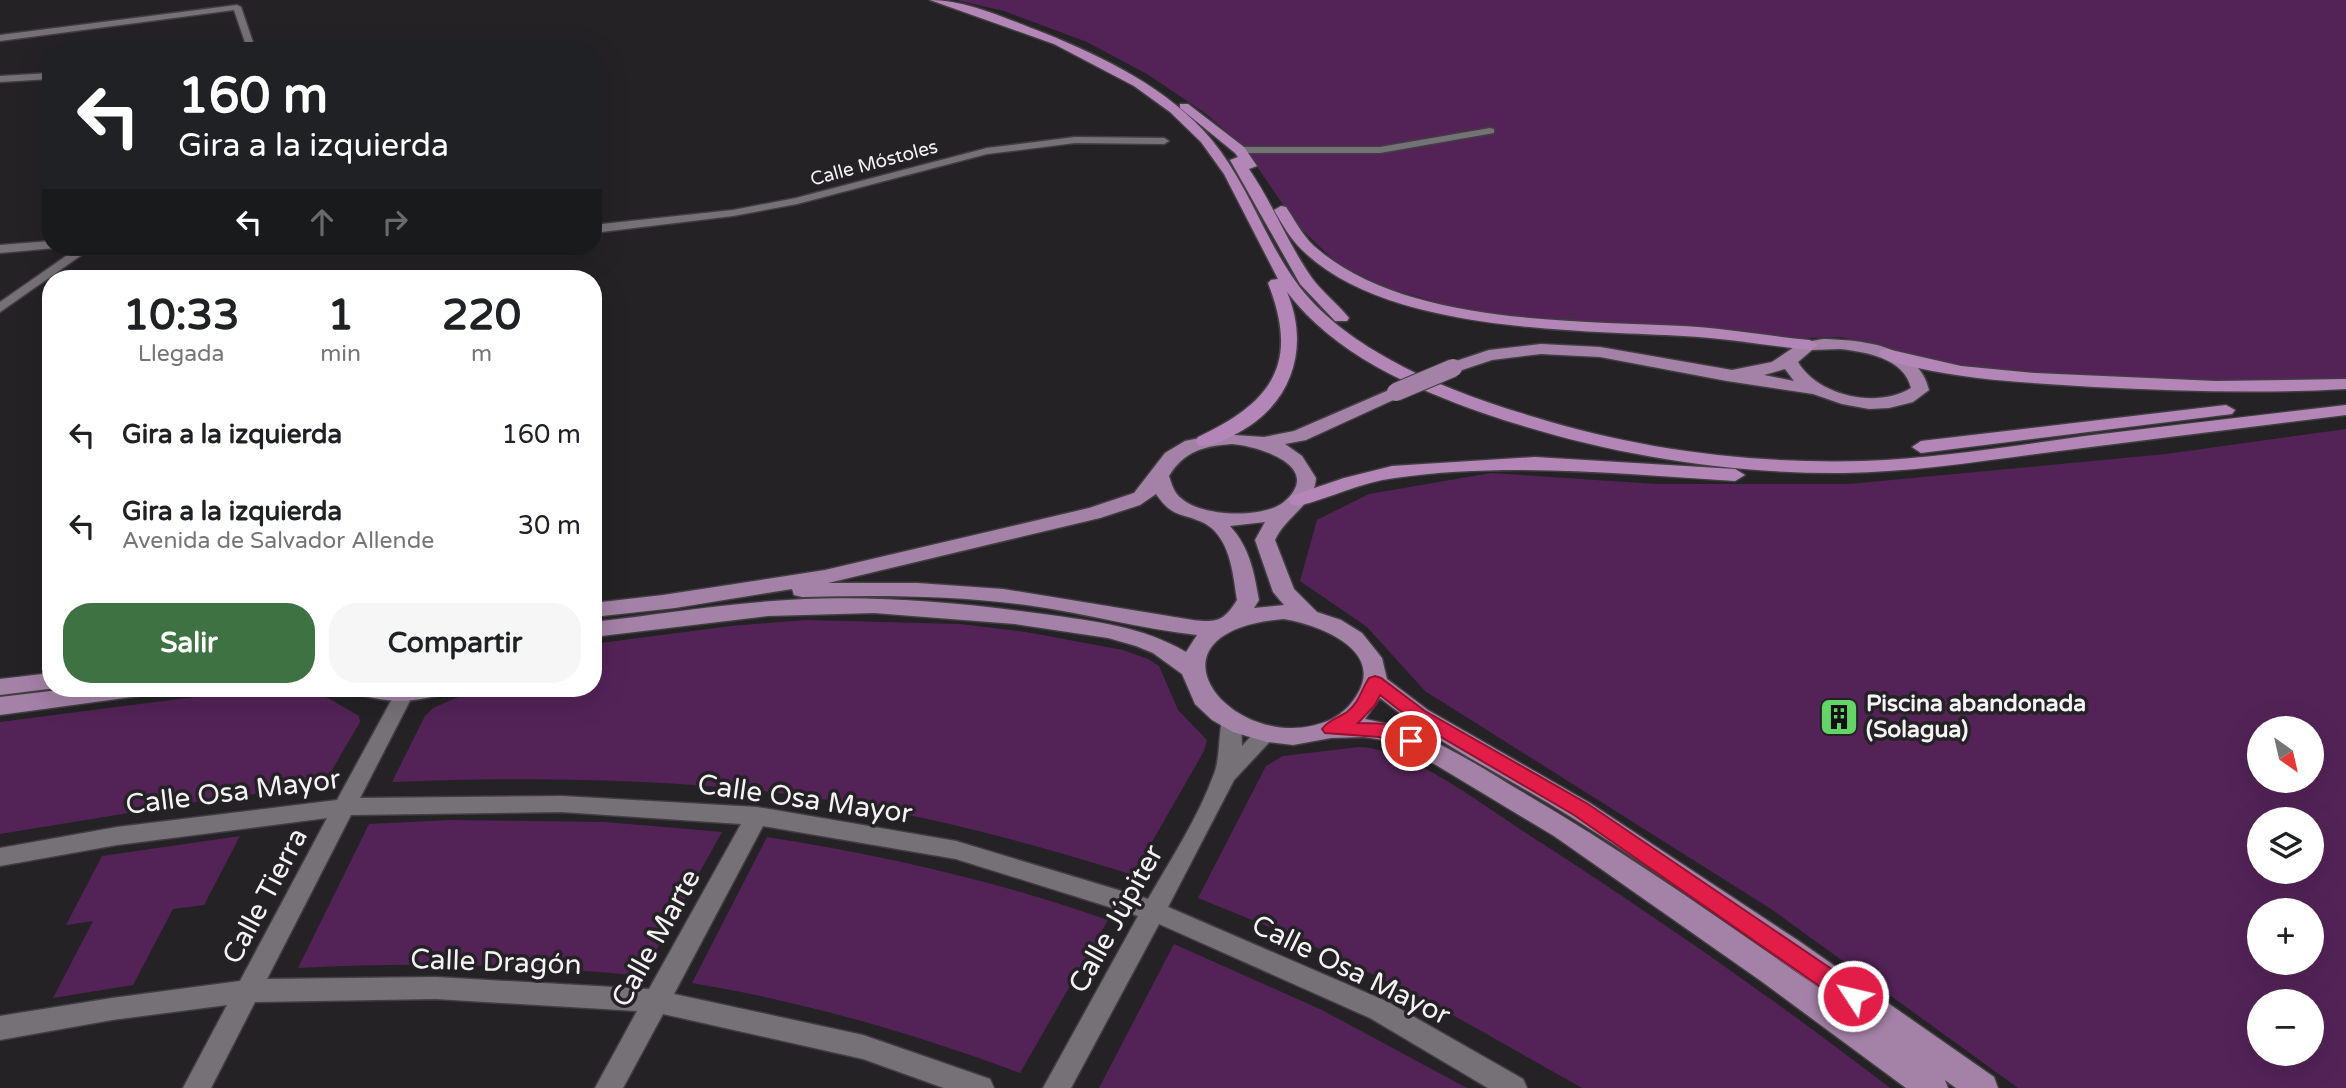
<!DOCTYPE html>
<html lang="es">
<meta charset="utf-8">
<style>
body{margin:0;font-family:"Varela Round",sans-serif;background:#f6f6f6;color:#202124;height:100vh;display:flex;flex-direction:column;font-size:26px;white-space:nowrap}
*{box-sizing:border-box;margin:0}
p{font-size:23px;color:#757577}
.icon{flex:none;width:38px;height:38px;fill:none;stroke:currentColor;stroke-width:2;stroke-linecap:round;stroke-linejoin:round}
.map{position:relative;flex:1;overflow:hidden}
.details{position:absolute;left:42px;top:270px;width:560px;height:427px;display:flex;flex-direction:column;background:#fff;border-radius:28px;box-shadow:0 7px 28px #0002}
.details>*{flex:none}
.guide{position:absolute;left:42px;top:42px;width:560px;height:214px;border-radius:28px;box-shadow:0 7px 28px #0002;background:#202124;color:#fff;overflow:hidden}
.needle{width:46px;rotate:146deg}
.controls{position:absolute;left:2247px;top:716px;display:grid;gap:14px}
.controls a{display:grid;place-items:center;width:77px;height:77px;border-radius:50%;background:#fff;box-shadow:0 7px 28px #0002;font-size:35px}
.pin{position:absolute;display:grid;place-items:center;width:60px;height:60px;color:#fff;margin:-30px;border:4px solid #fff;border-radius:50%;box-shadow:0 2px 7px #0007}
.me{position:absolute;width:77px;margin:-38px;rotate:305deg;stroke-linejoin:round;filter:drop-shadow(0 0 5px #0008)}
.turn{display:flex;align-items:center;gap:24px;height:147px;padding:0 21px;font-size:32px}
.turn .icon{width:91px;height:91px;stroke-width:2.5}
.turn b{display:block;font-size:49px;line-height:60px}
.lanes{display:flex;align-items:center;height:66px;padding:0 21px;background:#0003;justify-content:center;gap:35px;direction:ltr}
.lanes .off{opacity:.35}
.eta{display:flex;justify-content:space-evenly;align-items:center;height:119px;text-align:center}
.eta b{font-size:42px;font-weight:700;line-height:49px}
.action{display:flex;gap:14px;margin-top:auto;padding:14px 21px}
.action a{flex:1;height:80px;border-radius:28px;background:#3f7243;color:#fff;font-size:28px;font-weight:700;line-height:80px;text-align:center}
.action a+a{background:#f6f6f6;color:#202124}
ul{padding:0;list-style:none}
li{display:flex;align-items:center;gap:21px;height:91px;padding:0 21px}
li div{flex:1}
li b{display:block;font-size:26px}
li em{font-style:normal}
.map>svg:first-child{display:block}
.green{fill:#532357;fill-rule:evenodd}
.lines{fill:none;stroke-linecap:round;stroke-linejoin:round}
.minor-casing{stroke:#413e42;stroke-width:3}
.primary-casing{stroke:#413e42;stroke-width:3}
.trunk-casing{stroke:#413e42;stroke-width:3}
.minor{fill:#767176;fill-rule:evenodd}
.primary{fill:#a481a7;fill-rule:evenodd}
.trunk{fill:#b486b7;fill-rule:evenodd}
.primary-bridge-casing{stroke:#413e42;stroke-width:20;stroke-linecap:butt}
.primary-bridge{stroke:#a481a7;stroke-width:18}
.route{fill:#e11d48;stroke:#92132f;stroke-width:2}
.labels{text-anchor:middle;dominant-baseline:central;stroke-width:7;stroke-linejoin:round;paint-order:stroke}
.far-street-label{font-size:19px;fill:#f6f3f6;stroke:#252226}
.poi-label{font-size:23px;font-weight:bold;fill:#f6f3f6;stroke:#252226;text-anchor:start}
.near-street-label{font-size:28px;fill:#f6f3f6;stroke:#252226}
</style>
<div class="map">
<svg width="2346" height="1088" viewBox="0 0 2346 1088">
<rect width="100%" height="100%" fill="#252226"/>
<!-- green -->
<path class="green" d="M956 0H2346V381L2250 385 1980 372 1921 361 1885 346 1840 337 1771 339 1533 320 1472 312 1391 289 1340 266 1297 225 1243 146 1205 113 1147 74 1087 42 1004 11Z
M2346 429V1088H2018L1771 909 1425 691 1367 627 1300 581 1317 520 1369 494 1491 473 1656 484H1849L2166 454ZM2312 728V780H2259V728ZM2312 819V872H2259V819ZM2312 910V962H2259V910ZM2312 1001V1054H2259V1001Z
M806 620 960 624 1026 632 1123 650 1148 659 1159 666 1178 710 1207 740 1204 751 1133 875C1012 837 889 805 762 791 639 778 516 777 392 782L425 716 433 708 478 688H593V644L731 626Z
M264 688H311L359 716 360 722 322 787 226 797 0 834V722Z
M1359 747C1410 749 1480 803 1523 831 1649 912 1772 997 1890 1088H1582L1428 1001 1299 939 1198 898 1266 766 1283 756Z
M450 820 605 822 722 832 642 976C527 964 414 962 298 968L369 824Z
M240 836 204 905 173 909 133 985 53 998 93 921 66 925 102 856Z
M767 837C883 855 997 881 1108 920L1020 1073C913 1033 805 1002 692 983Z
M1174 944 1322 1010 1467 1088H1099Z"/>
<g class="lines">
<!-- minor casing -->
<g class="minor-casing">
<path id="minor" d="M237 5 241 7 256 51H248L234 10 0 41V35Z
M51 73V79L0 82V76Z
M1490 128 1494 129V133L1380 153H1240L1235 150 1240 147H1380Z
M1075 137 1164 138 1169 141 1164 144 1075 143 987 154 797 204 733 216 593 233V225L733 210 796 198 987 148Z
M51 241V247L55 248 0 253V245Z
M79 247H93L0 312V302Z
M398 688H411L414 693 360 798 562 796 757 807 956 841 1148 899C1171 859 1198 818 1214 774 1221 757 1218 726 1224 716L1231 714 1238 716 1241 721 1242 746C1252 736 1259 724 1274 729L1277 734 1234 780 1168 907 1388 1002 1523 1079 1527 1088H1488L1370 1018 1159 924 1071 1088H1043L1138 916 956 859 763 826 674 994 863 1035 990 1079 994 1088H944L863 1059 663 1014 623 1088H595L637 1011 436 999 255 1002 211 1088H183L227 1005 112 1020 0 1040V1016L112 998 240 981 327 818 117 845 0 866V848L117 827 337 800ZM562 812 741 824 649 989 436 977 267 979 351 815Z"/>
</g>
<!-- primary casing -->
<g class="primary-casing">
<path id="primary" d="M1823 339C1862 340 1919 345 1929 390L1913 402 1889 408 1869 409 1842 404 1813 394 1727 381 1600 357 1541 354 1492 360 1453 373 1444 368 1447 364 1489 350 1541 344 1600 347 1732 370 1772 362 1800 343ZM1840 349C1866 352 1904 358 1911 388 1877 409 1818 396 1798 362L1812 350ZM1785 369 1794 381 1764 375Z
M1396 387 1405 392 1402 396 1306 440 1285 444 1302 456 1316 478C1315 504 1285 517 1275 540L1294 589 1317 612 1341 620 1362 633 1382 658 1387 679 1428 710 1590 803 1799 941 1994 1077 1998 1088H1956L1945 1080 1948 1088H1906L1761 981 1554 836 1436 765 1389 741 1364 737 1331 738 1293 745 1267 742 1233 732 1212 720 1195 704 1182 674 1153 653 1136 646 1108 638 1015 624 874 613 768 616 593 637V622C663 614 734 602 805 599 885 596 964 603 1043 614 1093 621 1142 626 1186 652L1197 635C1141 629 1088 614 1033 606 956 595 879 595 802 597L794 595 792 589 675 608 593 617V603L663 595 825 570 1089 508 1134 493 1165 453 1185 441 1219 434 1264 437 1294 431ZM1232 444C1258 446 1324 466 1285 501 1265 519 1203 517 1182 499 1174 493 1172 485 1169 476 1184 451 1204 446 1232 444ZM1156 494C1173 518 1179 512 1202 522 1230 535 1233 573 1237 600 1224 621 1217 623 1193 620L1003 589 917 583H828L1100 518 1140 505ZM1265 522 1255 540 1273 592 1284 605 1254 608 1259 600C1254 572 1250 548 1230 526ZM1284 619C1315 624 1384 648 1358 693 1352 704 1343 713 1332 719 1238 763 1127 632 1284 619ZM1380 698C1439 745 1507 777 1571 817 1659 872 1745 935 1830 996 1729 925 1626 852 1519 790 1469 760 1423 729 1365 719Z
M51 673V688H56L0 695V679Z
M76 688H151L148 694 139 696 0 715V697Z
M354 688H446L443 694C412 703 388 703 357 694Z"/>
</g>
<!-- trunk casing -->
<g class="trunk-casing">
<path id="trunk" d="M930 0C968 0 1009 20 1044 33 1104 57 1169 89 1211 139 1247 182 1263 236 1296 282 1319 314 1353 339 1387 358 1433 384 1483 402 1534 417 1640 450 1753 464 1864 461 1938 458 2012 446 2085 436 2172 425 2259 415 2346 405V415C2250 427 2155 439 2059 451 1988 460 1916 472 1844 473 1721 474 1599 453 1483 413 1412 388 1334 354 1287 292 1311 349 1291 407 1234 435 1223 440 1211 448 1198 445L1196 441 1198 437C1272 402 1300 364 1268 283L1271 280 1278 279 1224 174 1201 142 1170 112 1134 86 1054 44Z
M1180 104H1188L1244 147 1257 166 1249 169C1273 204 1288 244 1312 278 1323 293 1338 304 1349 318L1347 321H1335L1300 284 1230 160 1238 157 1235 153 1180 108Z
M1281 206 1286 207C1295 220 1302 235 1314 246 1403 325 1571 320 1683 326 1725 328 1767 336 1810 340L1818 345 1810 350C1768 346 1726 338 1683 336 1573 330 1384 332 1301 249 1290 238 1282 224 1274 210Z
M1887 349 1961 366 2035 373 2216 381 2346 379V389C2262 394 2178 391 2094 387 2035 383 1976 381 1918 368 1906 365 1886 363 1879 354L1881 350Z
M2226 405 2235 410 2232 414 1921 453 1912 447 1921 441Z
M1535 457 1735 469 1745 475 1735 481C1622 474 1508 462 1395 478 1361 482 1331 498 1298 506L1291 504 1288 500 1291 496 1344 478 1392 466Z"/>
</g>
<!-- minor -->
<use href="#minor" class="minor"/>
<!-- primary -->
<use href="#primary" class="primary"/>
<!-- trunk -->
<use href="#trunk" class="trunk"/>
<!-- primary-bridge casing -->
<g class="primary-bridge-casing">
<path id="primary-bridge" d="M1396 392 1453 368"/>
</g>
<!-- primary-bridge -->
<use href="#primary-bridge" class="primary-bridge"/>
</g>
<!-- route -->
<path class="route" d="M1375 676 1381 678 1425 711 1588 804 1861 989 1865 996 1861 1004 1853 1007 1845 1004 1574 815 1412 720 1380 695 1375 705 1358 723C1377 723 1409 723 1421 741L1418 746 1411 748 1379 737 1325 733 1322 729C1328 720 1338 718 1347 712 1359 703 1361 690 1369 678Z"/>
<!-- icons -->
<defs>
<g id="building-square" transform="scale(2.0125)"><rect x="-9" y="-9" width="18" height="18" rx="4" fill="#64d468" stroke="#252226"/><path d="M-4-6H4V6H1V3H-1V6H-4ZM-2.5-4.3h1.7v1.8h-1.7ZM.8-4.3h1.7v1.8H.8ZM-2.5-1h1.7V.8h-1.7ZM.8-1h1.7V.8H.8Z" fill="#111"/></g>
</defs>
<g fill-rule="evenodd">
<use href="#building-square" x="1839" y="717"/>
</g>
<g class="labels">
<!-- far-street labels -->
<g class="far-street-label">
<text transform="translate(874 163) rotate(-15)">Calle Móstoles</text>
</g>
<!-- poi labels -->
<g class="poi-label">
<text x="1866" y="704">Piscina abandonada<tspan x="1866" dy="26">(Solagua)</tspan></text>
</g>
<!-- near-street labels -->
<g class="near-street-label">
<text transform="translate(233 792) rotate(-7)">Calle Osa Mayor</text>
<text transform="translate(805 799) rotate(8)">Calle Osa Mayor</text>
<text transform="translate(265 896) rotate(-62)">Calle Tierra</text>
<text transform="translate(1116 919) rotate(-61)">Calle Júpiter</text>
<text transform="translate(656 938) rotate(-61)">Calle Marte</text>
<text transform="translate(496 962) rotate(2)">Calle Dragón</text>
<text transform="translate(1351 970) rotate(26)">Calle Osa Mayor</text>
</g>
</g>
</svg>
<div class="controls">
<a><svg class="needle" viewBox="-14 -14 28 28"><path d="M0-13l5 13h-10z" fill="#e53935"/><path d="M0 13l5-13h-10z" fill="#757577"/></svg></a>
<a><svg class="icon" aria-label="layers" viewBox="0 0 24 24"><path d="M12 4l9 5-9 5-9-5zM3 14l9 5 9-5"/></svg></a>
<a>+</a>
<a>−</a>
</div>
<div class="pin" style="left:1411px;top:741px;background:#d93025"><svg class="icon" aria-label="arrive" viewBox="0 0 24 24"><path d="M6 21V4h12l-3 4 3 4H6"/></svg></div>
<svg class="me" style="left:1853px;top:996px" viewBox="-20 -20 40 40"><circle r="17" fill="#e11d48" stroke="#fff" stroke-width="3"/><path d="M0-11L8 9 0 5-8 9z" fill="#fff"/></svg>
<div class="guide">
<div class="turn"><svg class="icon" aria-label="left" viewBox="0 0 24 24"><path d="M17 20v-9H6M10 6l-5 5 5 5"/></svg><div><b>160 m</b>Gira a la izquierda</div></div>
<div class="lanes"><svg class="icon" aria-label="left" viewBox="0 0 24 24"><path d="M17 20v-9H6M10 6l-5 5 5 5"/></svg><svg class="icon off" aria-label="ahead" viewBox="0 0 24 24"><path d="M12 20V5M6 11l6-6 6 6"/></svg><svg class="icon off" aria-label="right" viewBox="0 0 24 24"><path d="M7 20v-9h11M14 6l5 5-5 5"/></svg></div>
</div>
<section class="details">
<div class="eta">
<div><b>10:33</b><p>Llegada</p></div>
<div><b>1</b><p>min</p></div>
<div><b>220</b><p>m</p></div>
</div>
<ul>
<li><svg class="icon" aria-label="left" viewBox="0 0 24 24"><path d="M17 20v-9H6M10 6l-5 5 5 5"/></svg><div><b>Gira a la izquierda</b></div><em>160 m</em></li>
<li><svg class="icon" aria-label="left" viewBox="0 0 24 24"><path d="M17 20v-9H6M10 6l-5 5 5 5"/></svg><div><b>Gira a la izquierda</b><p>Avenida de Salvador Allende</p></div><em>30 m</em></li>
</ul>
<div class="action"><a>Salir</a><a>Compartir</a></div>
</section>
</div>
